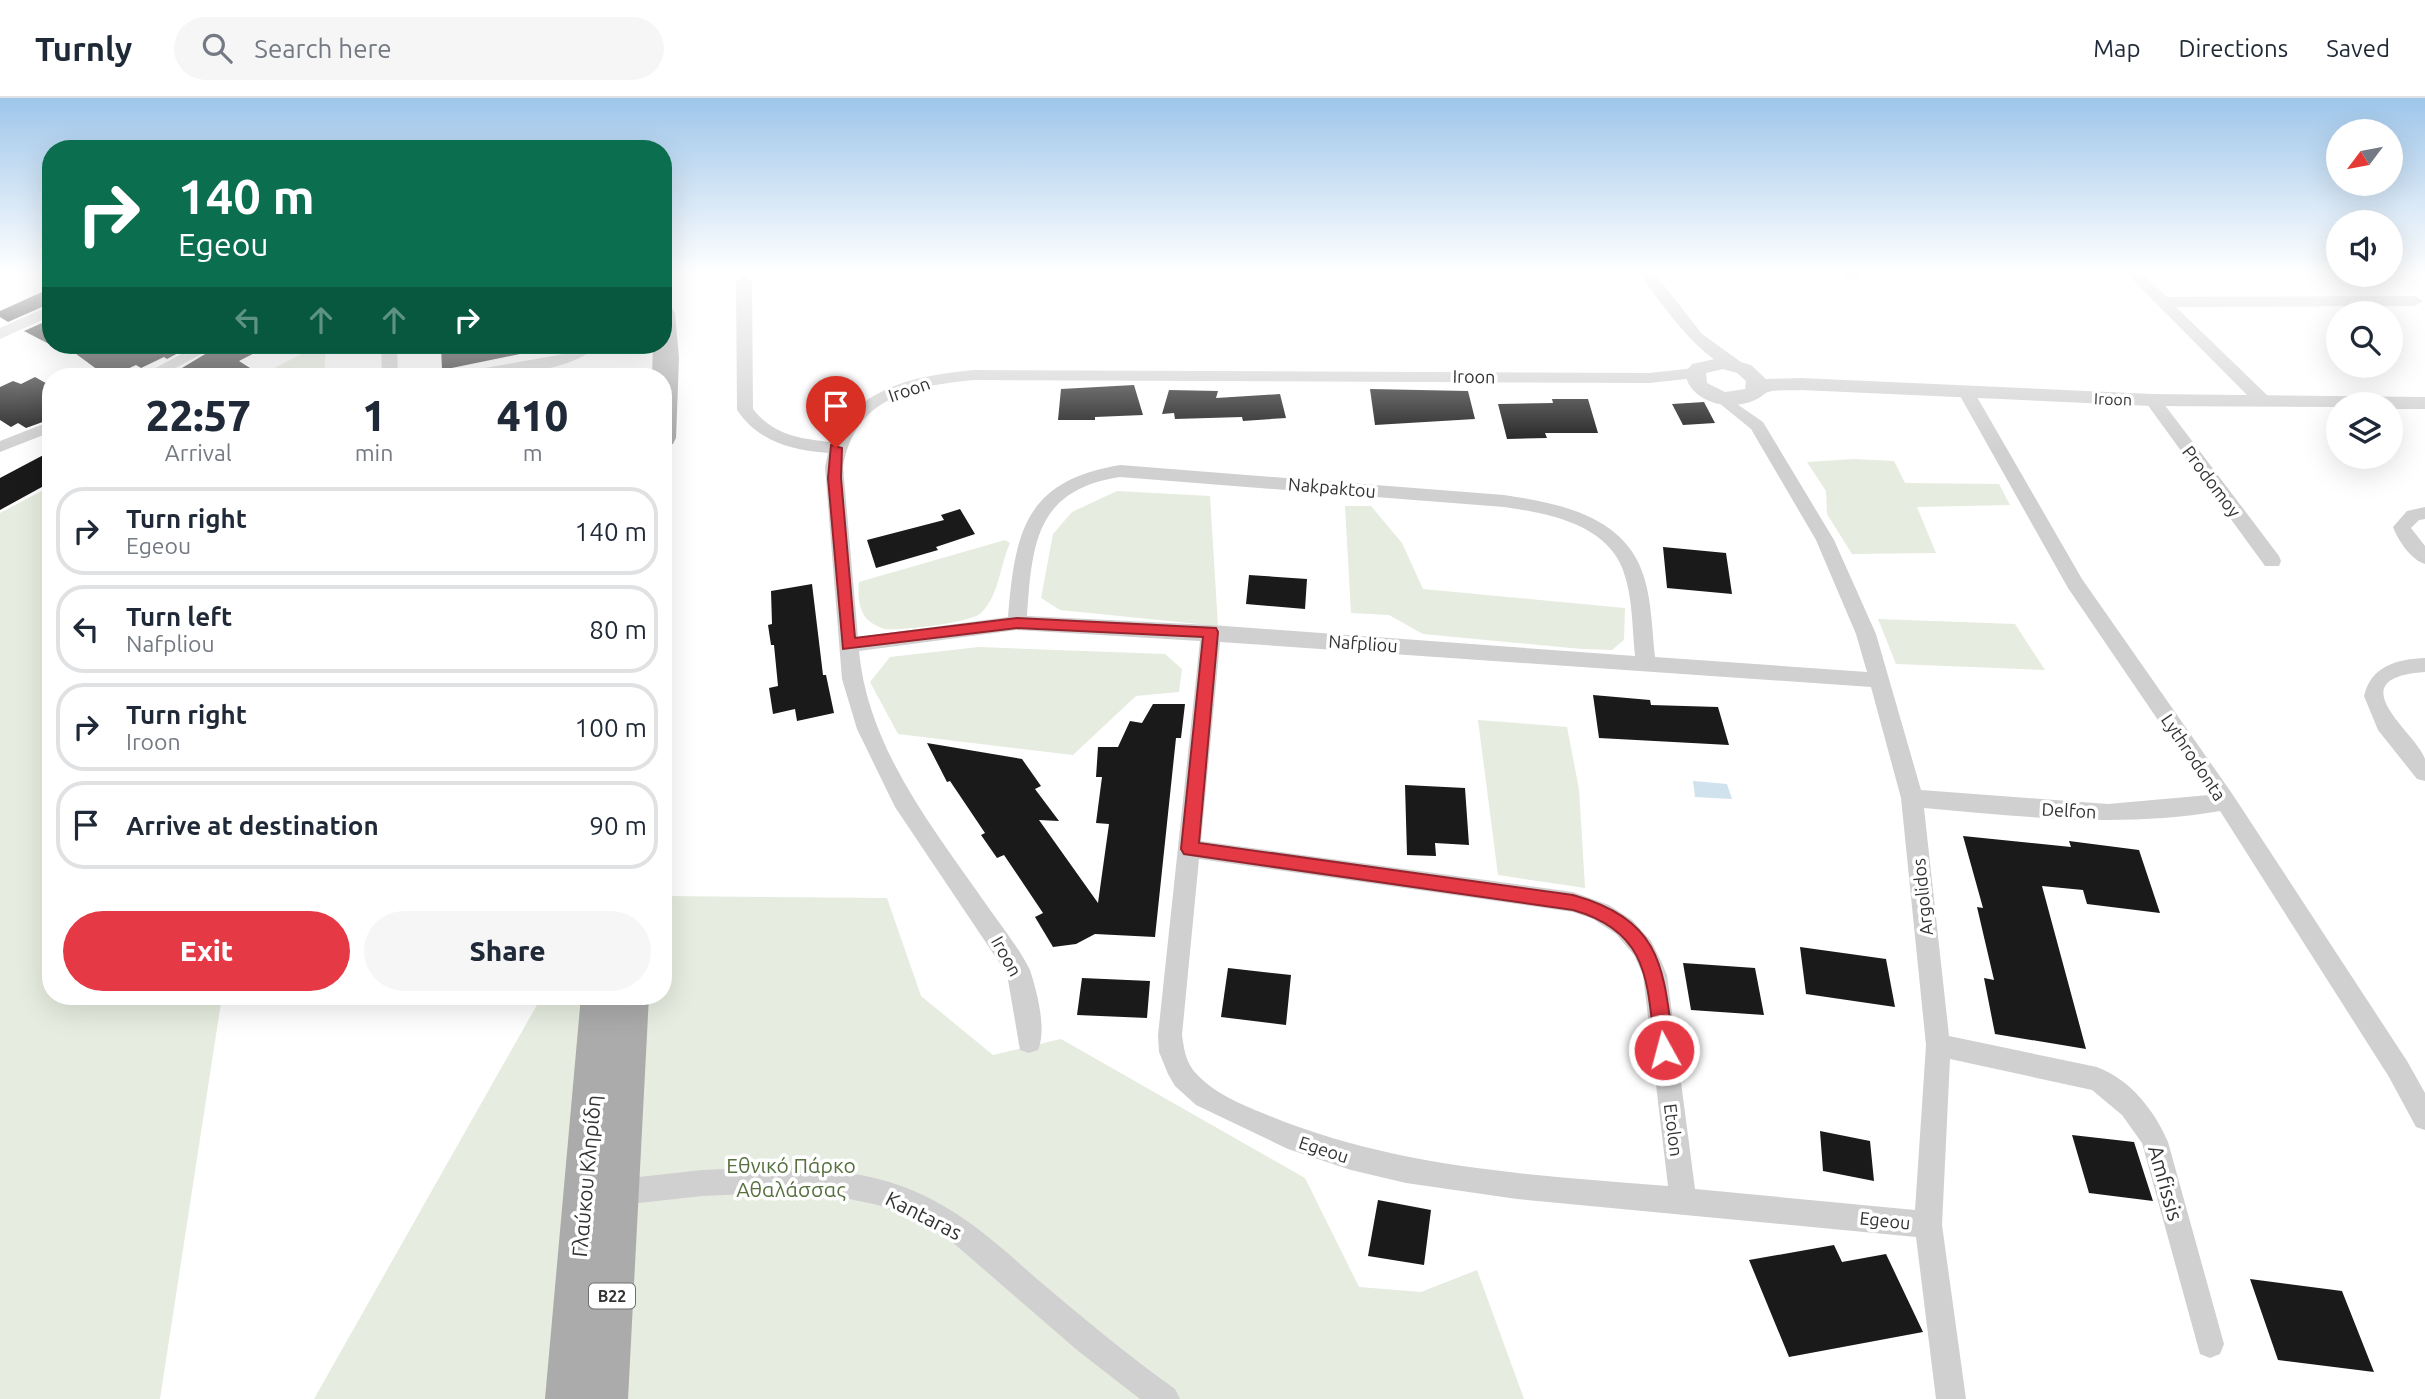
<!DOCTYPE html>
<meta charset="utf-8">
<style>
body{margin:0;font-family:Ubuntu,sans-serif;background:#f6f6f7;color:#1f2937;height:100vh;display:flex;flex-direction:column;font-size:26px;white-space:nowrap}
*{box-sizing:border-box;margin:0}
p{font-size:23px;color:#747a83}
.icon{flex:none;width:38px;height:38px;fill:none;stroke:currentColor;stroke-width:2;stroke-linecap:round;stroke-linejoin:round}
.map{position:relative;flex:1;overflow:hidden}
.drawer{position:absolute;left:42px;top:270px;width:630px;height:637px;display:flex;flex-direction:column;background:#fff;border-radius:28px;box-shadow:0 7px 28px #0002}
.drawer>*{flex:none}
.hud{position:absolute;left:42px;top:42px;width:630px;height:214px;border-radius:28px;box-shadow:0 7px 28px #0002;background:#0b6e4f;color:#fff;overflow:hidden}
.needle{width:46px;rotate:238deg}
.buttons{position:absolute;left:2326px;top:21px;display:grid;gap:14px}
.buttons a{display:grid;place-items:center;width:77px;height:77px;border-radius:50%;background:#fff;box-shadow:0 7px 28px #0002;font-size:35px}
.pin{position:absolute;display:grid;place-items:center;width:60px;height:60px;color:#fff;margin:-72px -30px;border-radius:50% 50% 50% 0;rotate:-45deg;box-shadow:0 0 7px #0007}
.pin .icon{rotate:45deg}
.me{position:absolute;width:77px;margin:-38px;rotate:353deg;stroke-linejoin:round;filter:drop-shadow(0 0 5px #0008)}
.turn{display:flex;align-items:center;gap:24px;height:147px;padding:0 21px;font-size:32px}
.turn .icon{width:91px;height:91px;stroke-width:2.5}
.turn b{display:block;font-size:49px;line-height:60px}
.lanes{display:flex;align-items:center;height:66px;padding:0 21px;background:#0003;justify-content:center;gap:35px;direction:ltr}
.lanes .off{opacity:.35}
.eta{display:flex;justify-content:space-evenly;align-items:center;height:119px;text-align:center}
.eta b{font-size:42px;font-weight:800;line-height:49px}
.cta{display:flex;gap:14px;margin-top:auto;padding:14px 21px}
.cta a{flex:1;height:80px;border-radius:42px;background:#e63946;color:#fff;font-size:28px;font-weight:800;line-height:80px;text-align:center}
.cta a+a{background:#f6f6f7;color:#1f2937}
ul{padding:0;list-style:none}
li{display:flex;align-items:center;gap:21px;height:88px;margin:0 14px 10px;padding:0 7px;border:4px solid #e0e1e3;border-radius:28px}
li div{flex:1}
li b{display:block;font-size:26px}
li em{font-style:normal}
header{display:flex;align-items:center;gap:42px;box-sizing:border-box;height:98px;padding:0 35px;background:#fff;border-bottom:2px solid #e0e1e3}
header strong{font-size:33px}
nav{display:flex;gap:38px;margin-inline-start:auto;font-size:24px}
.search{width:490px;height:63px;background:#f6f6f7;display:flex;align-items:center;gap:18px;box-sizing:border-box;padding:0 24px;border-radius:38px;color:#747a83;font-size:26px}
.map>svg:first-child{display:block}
.green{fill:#e6ecdf}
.water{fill:#cfe2ee}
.building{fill:#1a1a1a}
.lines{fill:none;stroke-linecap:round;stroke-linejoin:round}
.minor{fill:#d0d0d0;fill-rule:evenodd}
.tertiary{fill:#d0d0d0;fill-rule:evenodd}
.primary{fill:#ababab;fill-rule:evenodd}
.route{fill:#e63946;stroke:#96252e;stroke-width:2}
.labels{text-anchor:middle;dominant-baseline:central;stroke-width:7;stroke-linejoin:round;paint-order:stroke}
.far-street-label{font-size:16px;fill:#333;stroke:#fff}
.shield{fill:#fff;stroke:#707070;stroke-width:2}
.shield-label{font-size:16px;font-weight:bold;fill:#333}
.street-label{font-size:18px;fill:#333;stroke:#fff}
.near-park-label{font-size:21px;fill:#56703f;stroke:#fff}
.near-street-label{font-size:21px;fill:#333;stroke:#fff}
</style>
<header>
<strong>Turnly</strong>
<div class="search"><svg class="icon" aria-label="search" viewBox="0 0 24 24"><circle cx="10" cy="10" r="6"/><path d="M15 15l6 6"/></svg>Search here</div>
<nav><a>Map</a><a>Directions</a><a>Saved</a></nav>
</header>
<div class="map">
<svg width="2425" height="1301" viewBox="0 0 2425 1301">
<rect width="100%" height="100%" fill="#fff"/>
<!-- green -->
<path class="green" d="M319 247H326L324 278H259Z
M1854 361 1894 363 1905 385 1999 386 2010 407 1917 409 1936 455 1852 456 1827 416 1826 393 1807 364Z
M51 388V898H222L160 1301H0V415Z
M1117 393 1210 398 1218 528 1060 512 1041 500 1053 436 1072 414Z
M1345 408H1371L1402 445 1423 491 1625 510 1624 542 1612 552 1582 551 1423 536 1389 517 1351 515Z
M1005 442 1010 445C1000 467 999 498 981 515 971 525 900 533 885 531 880 530 869 524 866 520 858 509 858 497 859 484Z
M1878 521 2015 526 2045 572 1896 566Z
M979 549 1165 556 1182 571 1179 594 1136 598 1073 657 898 636 870 584 890 559Z
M1478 622 1567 629 1579 691 1585 790 1498 777Z
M663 798 887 800 921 898 993 957 1061 941 1305 1080 1359 1189 1421 1194 1477 1172 1524 1301H314L542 898H663Z"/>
<!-- water -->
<path class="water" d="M1693 683 1727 686 1732 701 1695 699Z"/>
<!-- building -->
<path class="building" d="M51 190V205L8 224 0 219V213Z
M51 221V247L24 233Z
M64 247H193L167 261 164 259 141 270 136 267 112 278H106Z
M220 247H270L239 263 263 278H195L182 270Z
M441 247H519L520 256 442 272Z
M35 279 51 288V321L26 330 18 325 11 329 0 322V289L13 283 21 286Z
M1134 287 1143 317 1095 319V322H1058L1061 291Z
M1370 291 1468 293 1475 321 1375 327Z
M1169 292 1218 293 1216 300 1280 296 1286 320 1243 323 1242 319 1175 321 1174 315 1162 316Z
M1552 301H1588L1598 335H1545L1547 340 1507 341 1498 306 1553 305Z
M1704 304 1715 325 1683 327 1672 306Z
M51 353V384L0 412V380Z
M960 411 975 436 936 449 938 452 876 470 867 442 944 422 941 417Z
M1663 449 1726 455 1732 496 1667 490Z
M1249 477 1307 481 1305 511 1246 506Z
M812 486 823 577H826L834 615 797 623 795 611 773 616 769 590 778 588 774 547H771L768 527 772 526 771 493Z
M1593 597 1650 602 1651 607 1718 609 1729 647 1599 640Z
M1153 606H1185L1181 640H1176L1155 839 1095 836 1076 846 1053 849 1035 819 1043 815 1004 757 997 760 981 737 985 735 950 683 947 684 927 645 1022 661 1041 688 1035 691 1059 723 1039 722 1098 805 1109 726 1096 725 1102 679H1096L1098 649H1118L1130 623 1142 625Z
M1405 687 1465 690 1469 747 1435 745 1436 758 1407 757Z
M1963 738 2071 749 2069 743 2139 752 2160 815 2087 806 2083 792 2042 788 2086 951 1995 936 1984 880 1994 882 1977 809 1983 810Z
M1800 849 1886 861 1895 909 1806 896Z
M1683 865 1755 870 1764 917 1691 912Z
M1228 870 1291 877 1286 927 1221 919Z
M1082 880 1150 883 1147 920 1077 917Z
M1820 1033 1870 1043 1874 1083 1823 1073Z
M2072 1037 2134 1044 2153 1103 2089 1095Z
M1378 1102 1431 1112 1424 1167 1368 1158Z
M1834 1147 1842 1164 1886 1156 1923 1234 1789 1259 1749 1162Z
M2250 1181 2342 1193 2374 1274 2278 1262Z"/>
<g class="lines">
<!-- minor -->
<path class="minor" d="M1638 172H1652L1702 236 1741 264V270C1711 278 1652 195 1638 172Z
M1843 172H1857L1859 178 1857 181H1847Z
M2123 172H2138L2167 199 2415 198 2423 203 2415 208 2176 209 2267 297 2269 301 2261 306 2255 305Z
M744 178 752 183 753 311C773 337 800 341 830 344 861 288 914 278 974 272L1649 275 1695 270 1703 275 1695 280 1649 285 974 282C912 288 855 299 843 369L858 539 1008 519C1015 433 1025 383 1120 367L1504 397C1559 405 1626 418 1644 479 1652 505 1652 533 1655 559L1867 574 1856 536 1816 442 1751 331 1713 300 1721 295 1763 324 1834 442 1876 536 1921 692 2108 706 2209 697 2068 490 1959 296 1967 291 1973 292 2082 481 2233 697 2407 963 2425 995V1032L2416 1029 2389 979 2220 713C2121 730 2023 719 1924 710L1949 938 2097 969C2131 982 2154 1012 2168 1044L2224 1246 2220 1256 2210 1260 2200 1256 2142 1045 2122 1017 2092 992 1950 961 1942 1127 1966 1301H1936L1916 1139 1517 1101 1406 1085 1351 1072 1288 1051 1196 1007 1175 988 1168 976 1159 954 1158 937 1200 543 1017 532 859 553C868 651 934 731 988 809 1002 829 1019 850 1030 872 1037 894 1047 931 1038 952L1029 955 1020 952 1007 876 895 709 857 631 842 581 825 369 828 355C791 352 759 344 737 312L736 183ZM1120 379 1504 409C1547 415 1606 426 1623 472 1633 499 1632 530 1635 558L1211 527 1027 518C1032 445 1036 392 1120 379ZM1220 544 1871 589 1901 700 1926 947 1915 1112 1695 1091 1667 877 1661 863 1651 843 1632 822 1609 807 1573 794 1201 743ZM1199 761 1573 814 1593 821 1616 836 1634 857 1643 877 1668 1088C1531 1077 1393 1070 1265 1016 1240 1006 1211 994 1193 972 1185 961 1184 950 1182 937Z
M51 207V218L0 241V230Z
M198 247H218L161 278H141Z
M381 247H397L398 278H382Z
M579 247H597C575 274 495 280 461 278L469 273 569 255Z
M2152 297 2158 298 2279 458 2281 463 2279 468H2265L2144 302Z
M51 323V334L0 354V343Z
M2425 409V421L2419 422 2411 430 2425 448V466C2411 462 2398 442 2393 429L2407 413Z
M2425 560V574C2335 580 2418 636 2425 661 2425 667 2425 677 2425 683L2417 681 2378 632 2364 598C2371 568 2397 561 2425 560Z
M791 1068C839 1072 888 1078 931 1101 972 1122 1003 1151 1037 1181 1082 1219 1127 1257 1175 1291L1180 1301H1140L1077 1252 951 1143 912 1120 878 1107 835 1098 791 1094 702 1098 612 1108 603 1104 599 1095 603 1086 612 1082 702 1072Z"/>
<!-- tertiary -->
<path class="tertiary" d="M1724 259 1751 267 1766 281 1801 280 2152 296 2425 299V311H2390V306H2338V309L2152 308 1801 292C1791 293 1778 291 1768 294 1764 295 1761 300 1755 302 1730 314 1690 305 1685 275L1692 266ZM1723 271 1737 275 1746 283 1745 291 1725 294 1707 285 1706 275Z"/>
<!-- primary -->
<path class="primary" d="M663 208 672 210 675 215 679 260 676 340 673 346 663 348V278H652L653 247H663Z
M581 898H649L628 1301H545Z"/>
</g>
<!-- sky -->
<linearGradient id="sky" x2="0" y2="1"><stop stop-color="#9ec6ea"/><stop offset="0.49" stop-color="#fff"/><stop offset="1" stop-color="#fff" stop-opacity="0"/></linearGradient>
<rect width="2425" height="354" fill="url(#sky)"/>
<!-- route -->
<path class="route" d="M831 347 842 350 841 380 855 540 1017 520 1216 530 1218 534 1199 745 1573 797C1664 823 1663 870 1674 952L1671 958 1664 961 1657 958 1655 952C1647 884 1650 834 1573 812L1184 756 1181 751 1203 539 1017 530 843 551 828 380Z"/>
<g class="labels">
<!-- far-street labels -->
<g class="far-street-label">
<text transform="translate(2113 301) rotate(2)">Iroon</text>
</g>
<!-- shield labels -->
<rect class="shield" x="589" y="1185.5" width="46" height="25" rx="5"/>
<g class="shield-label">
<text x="612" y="1198">B22</text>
</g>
<!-- street labels -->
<g class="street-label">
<text transform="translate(1474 278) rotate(1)">Iroon</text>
<text transform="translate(909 291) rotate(-19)">Iroon</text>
<text transform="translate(2212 383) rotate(53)">Prodomoy</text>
<text transform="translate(1332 389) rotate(5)">Nakpaktou</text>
<text transform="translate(1363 545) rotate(4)">Nafpliou</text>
<text transform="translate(2194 659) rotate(56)">Lythrodonta</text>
<text transform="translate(2069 712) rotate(3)">Delfon</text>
<text transform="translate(1922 799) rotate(-96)">Argolidos</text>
<text transform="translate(1007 858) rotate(61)">Iroon</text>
<text transform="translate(1674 1032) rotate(83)">Etolon</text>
<text transform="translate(1324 1051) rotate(18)">Egeou</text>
<text transform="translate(1885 1122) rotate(6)">Egeou</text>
</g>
<!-- near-park labels -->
<g class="near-park-label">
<text x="791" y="1067">Εθνικό Πάρκο<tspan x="791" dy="24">Αθαλάσσας</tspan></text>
</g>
<!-- near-street labels -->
<g class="near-street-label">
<text transform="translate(586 1078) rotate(-85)">Γλαύκου Κληρίδη</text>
<text transform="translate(2166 1085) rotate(74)">Amfissis</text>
<text transform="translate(924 1117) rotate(27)">Kantaras</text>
</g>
</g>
</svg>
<div class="buttons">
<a><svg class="needle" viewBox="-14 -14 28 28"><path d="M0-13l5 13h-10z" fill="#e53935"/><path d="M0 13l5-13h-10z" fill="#747a83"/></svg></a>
<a><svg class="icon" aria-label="sound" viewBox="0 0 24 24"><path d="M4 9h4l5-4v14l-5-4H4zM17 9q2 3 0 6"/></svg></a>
<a><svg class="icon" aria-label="search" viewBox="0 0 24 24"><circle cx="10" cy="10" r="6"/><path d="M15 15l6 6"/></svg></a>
<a><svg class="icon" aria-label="layers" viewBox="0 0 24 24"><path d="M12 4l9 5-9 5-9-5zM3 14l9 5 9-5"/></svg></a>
</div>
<div class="pin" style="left:836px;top:350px;background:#d93025"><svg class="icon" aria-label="arrive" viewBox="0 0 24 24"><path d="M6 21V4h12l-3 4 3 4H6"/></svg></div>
<svg class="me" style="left:1664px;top:952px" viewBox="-20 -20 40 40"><circle r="17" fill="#e63946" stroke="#fff" stroke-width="3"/><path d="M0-11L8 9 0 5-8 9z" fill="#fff"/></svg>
<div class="hud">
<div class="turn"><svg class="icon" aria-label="right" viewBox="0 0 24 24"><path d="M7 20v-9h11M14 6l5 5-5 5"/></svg><div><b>140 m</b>Egeou</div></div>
<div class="lanes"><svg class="icon off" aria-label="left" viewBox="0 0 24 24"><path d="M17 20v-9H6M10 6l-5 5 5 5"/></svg><svg class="icon off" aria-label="ahead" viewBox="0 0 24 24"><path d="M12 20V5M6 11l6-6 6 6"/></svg><svg class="icon off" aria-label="ahead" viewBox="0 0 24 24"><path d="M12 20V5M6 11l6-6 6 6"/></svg><svg class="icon" aria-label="right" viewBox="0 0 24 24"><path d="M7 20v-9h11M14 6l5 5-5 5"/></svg></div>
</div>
<section class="drawer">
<div class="eta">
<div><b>22:57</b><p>Arrival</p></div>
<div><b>1</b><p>min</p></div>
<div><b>410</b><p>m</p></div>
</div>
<ul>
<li><svg class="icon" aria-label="right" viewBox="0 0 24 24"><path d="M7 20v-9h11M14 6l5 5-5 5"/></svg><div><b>Turn right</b><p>Egeou</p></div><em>140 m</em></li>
<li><svg class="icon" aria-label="left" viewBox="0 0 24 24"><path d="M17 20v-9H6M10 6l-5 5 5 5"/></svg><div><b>Turn left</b><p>Nafpliou</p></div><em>80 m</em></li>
<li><svg class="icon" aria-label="right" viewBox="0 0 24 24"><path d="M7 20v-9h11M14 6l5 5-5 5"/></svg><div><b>Turn right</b><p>Iroon</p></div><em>100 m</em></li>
<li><svg class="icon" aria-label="arrive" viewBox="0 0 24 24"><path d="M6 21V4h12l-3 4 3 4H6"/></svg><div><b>Arrive at destination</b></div><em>90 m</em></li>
</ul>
<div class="cta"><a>Exit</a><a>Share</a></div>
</section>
</div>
